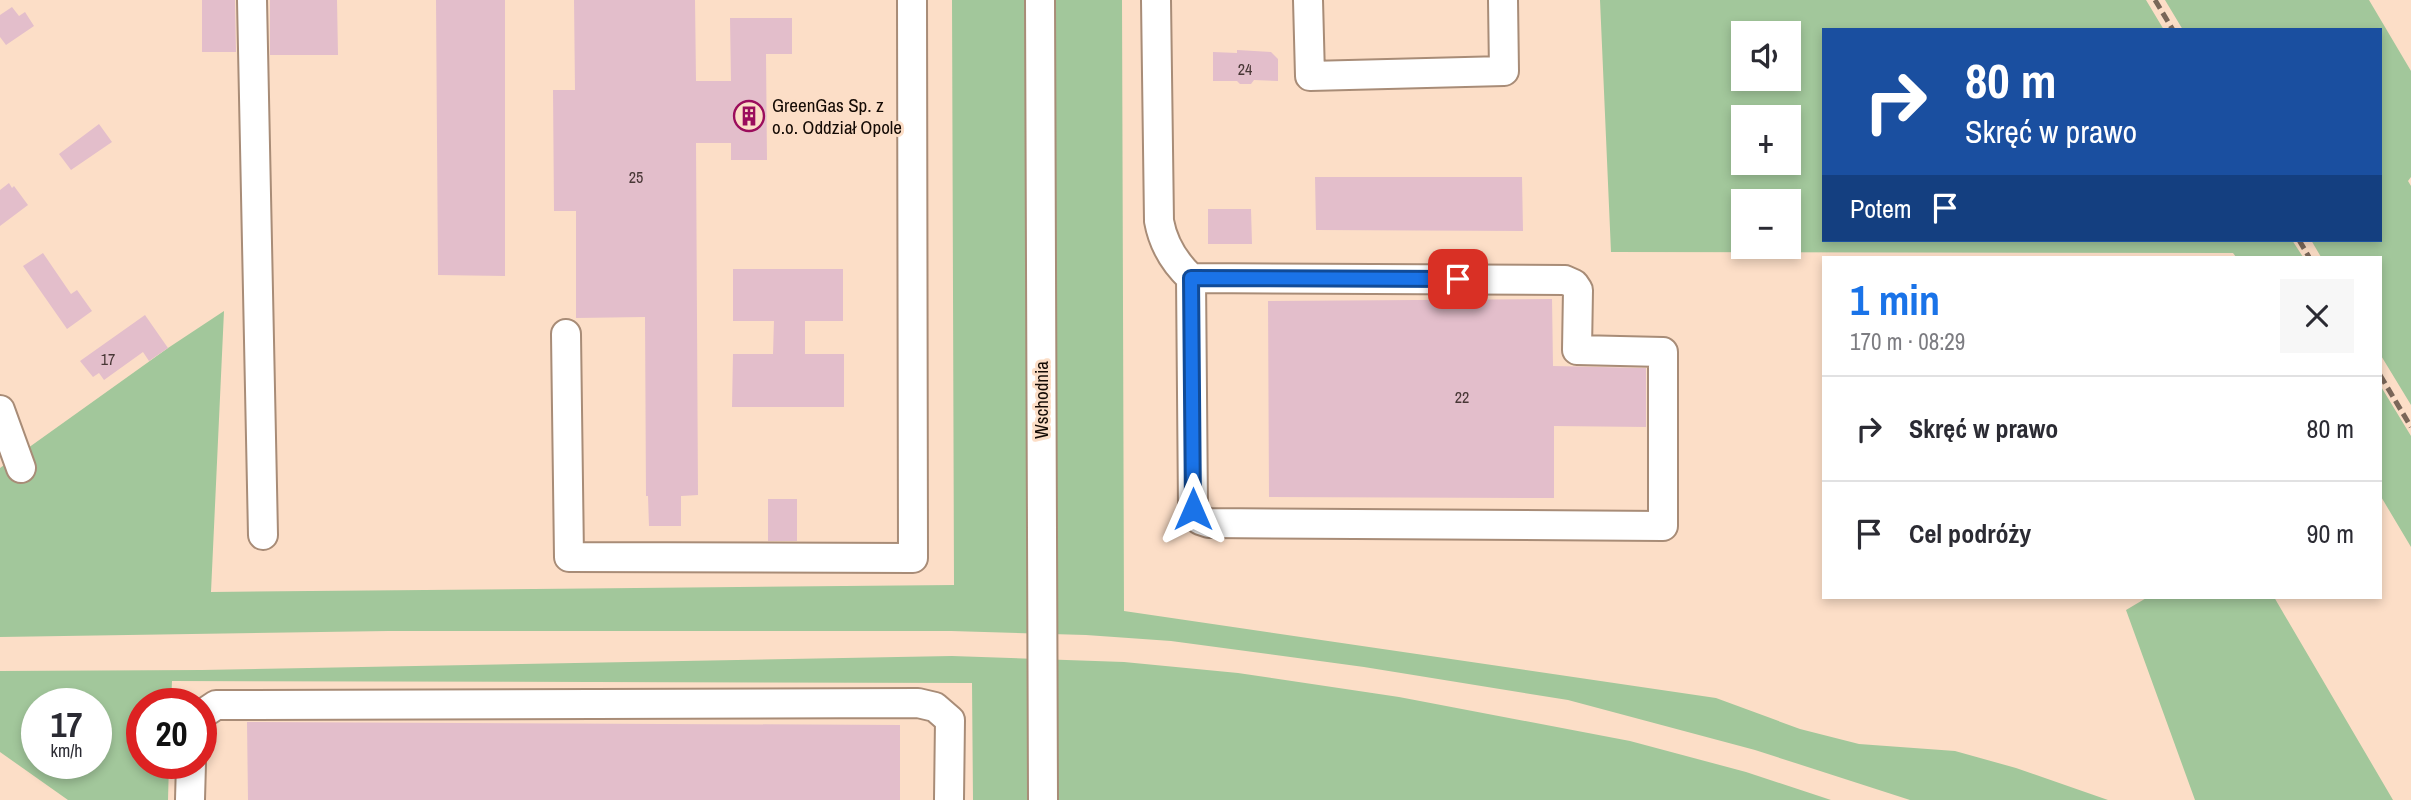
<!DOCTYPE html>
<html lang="pl">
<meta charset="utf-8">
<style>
body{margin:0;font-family:"Archivo Narrow",sans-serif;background:#f7f7f7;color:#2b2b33;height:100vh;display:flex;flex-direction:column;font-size:26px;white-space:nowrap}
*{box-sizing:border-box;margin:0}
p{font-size:23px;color:#7c7c81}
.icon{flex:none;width:38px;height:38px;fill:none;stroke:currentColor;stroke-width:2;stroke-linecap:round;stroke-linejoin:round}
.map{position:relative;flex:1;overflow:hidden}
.drawer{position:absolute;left:1822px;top:256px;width:560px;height:343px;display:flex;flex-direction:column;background:#fff;border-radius:0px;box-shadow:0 4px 10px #0003}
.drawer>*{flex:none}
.hud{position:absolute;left:1822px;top:28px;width:560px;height:214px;border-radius:0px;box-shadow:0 4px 10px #0003;background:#1a4fa0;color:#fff;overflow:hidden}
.buttons{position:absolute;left:1731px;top:21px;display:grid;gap:14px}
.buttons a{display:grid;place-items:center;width:70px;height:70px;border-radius:0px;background:#fff;box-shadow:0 4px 10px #0003;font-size:35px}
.speed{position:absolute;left:21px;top:688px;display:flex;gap:14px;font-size:35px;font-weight:700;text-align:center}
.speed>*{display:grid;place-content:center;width:91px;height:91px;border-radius:50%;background:#fff;box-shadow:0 4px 10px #0003;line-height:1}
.speed small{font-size:18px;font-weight:400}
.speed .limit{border:10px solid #d22;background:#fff;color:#111}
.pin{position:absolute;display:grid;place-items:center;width:60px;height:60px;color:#fff;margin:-30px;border-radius:14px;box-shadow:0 4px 10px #0006}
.me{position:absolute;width:77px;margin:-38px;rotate:0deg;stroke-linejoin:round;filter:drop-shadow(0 0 5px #0008)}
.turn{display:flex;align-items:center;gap:24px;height:147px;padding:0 28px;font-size:32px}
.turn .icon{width:91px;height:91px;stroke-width:2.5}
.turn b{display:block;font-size:49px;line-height:60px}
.then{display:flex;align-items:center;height:66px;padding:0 28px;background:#0003;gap:14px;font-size:26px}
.round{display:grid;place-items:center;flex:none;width:74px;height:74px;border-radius:0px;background:#f7f7f7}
.summary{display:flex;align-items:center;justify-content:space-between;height:119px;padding:0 28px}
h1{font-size:42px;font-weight:700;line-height:52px;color:#1a73e8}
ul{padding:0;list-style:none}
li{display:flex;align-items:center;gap:21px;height:105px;padding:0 28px;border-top:2px solid #e1e1e2}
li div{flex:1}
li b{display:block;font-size:26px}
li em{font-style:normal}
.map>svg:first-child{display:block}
.green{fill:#a2c79b;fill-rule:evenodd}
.building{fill:#e3becb}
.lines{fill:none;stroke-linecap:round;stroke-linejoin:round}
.minor-casing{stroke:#a88c77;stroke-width:32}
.minor{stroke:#fff;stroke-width:28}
.rail{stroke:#7a6759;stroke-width:5;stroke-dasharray:10 5;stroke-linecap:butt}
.route-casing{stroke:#114b97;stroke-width:18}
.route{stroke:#1a73e8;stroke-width:12}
.labels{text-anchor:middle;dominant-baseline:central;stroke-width:6;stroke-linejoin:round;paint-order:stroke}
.number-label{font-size:16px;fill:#483736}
.poi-label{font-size:19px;fill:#140a04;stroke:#fcdec7;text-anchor:start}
.street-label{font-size:19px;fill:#140a04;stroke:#fcdec7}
</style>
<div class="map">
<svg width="2411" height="800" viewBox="0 0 2411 800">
<rect width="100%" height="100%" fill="#fcdec7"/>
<!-- green -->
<path class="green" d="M952 0H1122L1124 611 1716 698 1800 729 1859 744 1955 751 2016 768 2108 800H1910L1755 750 1568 700 1364 667 1171 641 1086 635 951 631H388L0 637V468L168 348 224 311 211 592 954 585Z
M1600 0H2146L2164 30H1824V240H2292L2303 257H2236L2233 253 1611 252ZM1743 33H1788V79H1743ZM1743 117H1788V163H1743ZM1743 201H1788V247H1743Z
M2165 0H2369L2411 71V177L2408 181 2411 186V405L2380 354V257H2321L2311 240H2380V30H2183Z
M2380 385 2411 436V547L2380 495Z
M2148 597H2274L2393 800H2195L2126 610Z
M952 656 1124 662 1238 673 1399 697 1630 741 1746 772 1831 800H973L972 683 172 681 171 703 142 704V763H169L168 800H68L0 752V671L202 670ZM37 704H96V763H37Z"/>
<!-- building -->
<path class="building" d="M202 0H235L236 52H202Z
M270 0H337L338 55H270Z
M436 0H505V276L438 275Z
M574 0H695L696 81H731L730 18H792V54H766L767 160H731V143H696L698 495 681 496V526H649L648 496H646L645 317 576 318V211H554L553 90H575Z
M12 7 19 16 25 12 34 26 6 45 0 37V15Z
M1237 50 1271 52 1278 59V81L1254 80 1251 84H1240L1237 81H1213V52L1237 53Z
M99 124 112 142 71 170 59 154Z
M1315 177H1522L1523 231 1316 230Z
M9 183 12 188 14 186 28 205 0 226V190Z
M1208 209H1251L1252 244H1208Z
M43 253 71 294 77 290 92 311 67 329 23 266Z
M733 269H843V321H805V354H844V407H732L733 354H773L774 321H733Z
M1552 299 1553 366 1646 368V427L1554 426V498L1269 497 1268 301Z
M145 315 168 348 149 361 143 352 104 380 99 373 93 377 80 361Z
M768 499H797V541H768Z
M247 722 900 725V800H248Z"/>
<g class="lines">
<!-- minor casing -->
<g class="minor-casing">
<path id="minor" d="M252 0 263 535
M1040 0 1043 800
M1156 0 1159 221C1163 243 1174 262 1191 278L1565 280 1574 284 1578 290 1577 350 1663 352V526L1209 523 1200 520 1193 509 1191 278
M1308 0 1310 76 1504 71 1503 0
M566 334 569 557 913 558 912 0
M0 410 21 468
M201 715 216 705 918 703 935 707 950 720 949 800
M190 800 191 763"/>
</g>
<!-- minor -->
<use href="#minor" class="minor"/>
<!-- rail -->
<path class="rail" d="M2155 0 2173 30
M2299 240 2309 257
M2380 375 2411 427"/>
</g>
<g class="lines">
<!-- route casing -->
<g class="route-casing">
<path id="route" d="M1193 509 1191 278 1458 279"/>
</g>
<!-- route -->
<use href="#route" class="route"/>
</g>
<!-- icons -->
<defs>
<g id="building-ring" transform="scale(1.575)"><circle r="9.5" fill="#fcdec7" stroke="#9b0d5c" stroke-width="1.5"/><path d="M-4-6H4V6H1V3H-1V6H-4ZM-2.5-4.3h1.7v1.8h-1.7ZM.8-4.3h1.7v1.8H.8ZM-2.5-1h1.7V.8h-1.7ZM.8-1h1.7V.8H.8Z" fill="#9b0d5c"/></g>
</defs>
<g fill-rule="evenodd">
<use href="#building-ring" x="749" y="116"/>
</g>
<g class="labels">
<!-- number labels -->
<g class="number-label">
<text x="1245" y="69">24</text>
<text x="636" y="177">25</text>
<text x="108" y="359">17</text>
<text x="1462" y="397">22</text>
</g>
<!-- poi labels -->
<g class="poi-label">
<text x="772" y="105">GreenGas Sp. z<tspan x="772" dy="22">o.o. Oddział Opole</tspan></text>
</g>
<!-- street labels -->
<g class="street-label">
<text transform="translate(1041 400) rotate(-90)">Wschodnia</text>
</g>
</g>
</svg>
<div class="buttons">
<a><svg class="icon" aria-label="sound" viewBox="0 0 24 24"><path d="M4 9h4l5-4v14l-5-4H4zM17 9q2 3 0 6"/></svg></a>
<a>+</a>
<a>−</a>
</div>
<div class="speed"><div>17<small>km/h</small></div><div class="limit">20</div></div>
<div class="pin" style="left:1458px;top:279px;background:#d93025"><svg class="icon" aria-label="arrive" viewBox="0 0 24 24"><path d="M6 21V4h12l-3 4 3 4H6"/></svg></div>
<svg class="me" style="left:1193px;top:509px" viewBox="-20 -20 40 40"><path d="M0-17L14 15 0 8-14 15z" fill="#1a73e8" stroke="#fff" stroke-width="4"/></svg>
<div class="hud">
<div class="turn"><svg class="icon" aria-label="right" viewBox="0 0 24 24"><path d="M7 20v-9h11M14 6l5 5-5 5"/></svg><div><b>80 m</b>Skręć w prawo</div></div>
<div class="then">Potem<svg class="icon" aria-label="arrive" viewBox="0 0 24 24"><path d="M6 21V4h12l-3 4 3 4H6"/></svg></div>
</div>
<section class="drawer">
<div class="summary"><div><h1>1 min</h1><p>170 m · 08:29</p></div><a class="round"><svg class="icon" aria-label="close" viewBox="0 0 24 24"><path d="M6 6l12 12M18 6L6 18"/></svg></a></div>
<ul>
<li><svg class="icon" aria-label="right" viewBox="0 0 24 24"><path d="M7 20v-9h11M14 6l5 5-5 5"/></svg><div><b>Skręć w prawo</b></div><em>80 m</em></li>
<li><svg class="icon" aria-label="arrive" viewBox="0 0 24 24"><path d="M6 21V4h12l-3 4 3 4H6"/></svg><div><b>Cel podróży</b></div><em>90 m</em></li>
</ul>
</section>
</div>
